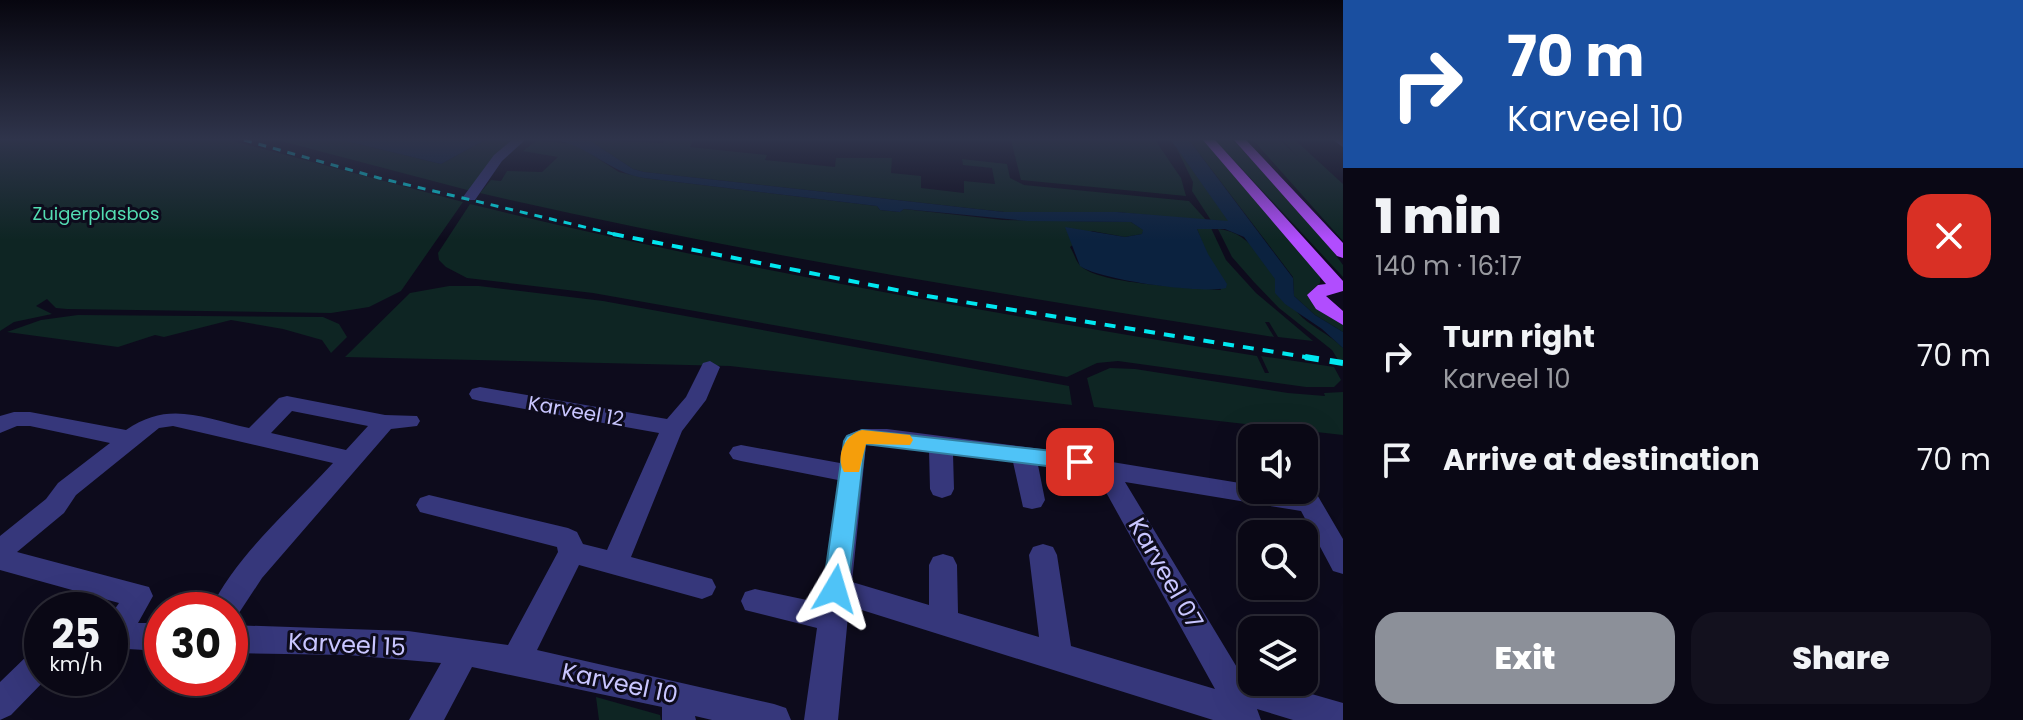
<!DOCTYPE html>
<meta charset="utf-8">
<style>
body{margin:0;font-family:Poppins,sans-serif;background:#13111e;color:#f1f3f6;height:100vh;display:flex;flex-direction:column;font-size:30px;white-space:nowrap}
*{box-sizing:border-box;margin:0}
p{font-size:26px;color:#999aa0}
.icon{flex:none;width:44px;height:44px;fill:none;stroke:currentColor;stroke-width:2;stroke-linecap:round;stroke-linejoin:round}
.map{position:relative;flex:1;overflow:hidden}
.sheet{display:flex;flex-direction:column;background:#0a0815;width:680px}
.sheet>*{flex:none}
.hud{background:#1a4fa0;color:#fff;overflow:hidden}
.buttons{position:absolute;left:1238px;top:424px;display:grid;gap:16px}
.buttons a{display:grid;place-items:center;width:80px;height:80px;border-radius:16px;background:#0a0815;box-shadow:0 8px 32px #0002,0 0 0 2px #2a2934;font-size:40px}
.speed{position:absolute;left:24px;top:592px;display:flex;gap:16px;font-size:40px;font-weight:700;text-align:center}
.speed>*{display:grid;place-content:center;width:104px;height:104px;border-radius:50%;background:#0a0815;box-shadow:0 8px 32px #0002,0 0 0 2px #2a2934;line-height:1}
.speed small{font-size:20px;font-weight:400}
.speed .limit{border:12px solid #d22;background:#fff;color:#111}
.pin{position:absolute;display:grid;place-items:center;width:68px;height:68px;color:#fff;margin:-34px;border-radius:16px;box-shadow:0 4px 12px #0006}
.me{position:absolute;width:88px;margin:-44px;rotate:7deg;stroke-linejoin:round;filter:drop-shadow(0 0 6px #0008)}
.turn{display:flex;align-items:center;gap:28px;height:168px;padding:0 32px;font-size:36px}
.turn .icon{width:104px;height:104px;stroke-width:2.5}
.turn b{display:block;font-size:56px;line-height:68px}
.round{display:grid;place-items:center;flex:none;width:84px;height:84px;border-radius:24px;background:#13111e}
.overview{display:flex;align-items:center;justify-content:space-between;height:136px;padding:0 32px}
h1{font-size:48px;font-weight:800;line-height:60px}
.primary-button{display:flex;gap:16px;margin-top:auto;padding:16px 32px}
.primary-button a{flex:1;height:92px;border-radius:24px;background:#8c9099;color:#fff;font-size:32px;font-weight:800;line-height:92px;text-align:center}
.primary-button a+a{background:#13111e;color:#f1f3f6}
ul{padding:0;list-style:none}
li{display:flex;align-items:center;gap:24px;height:104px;padding:0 32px}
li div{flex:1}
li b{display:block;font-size:30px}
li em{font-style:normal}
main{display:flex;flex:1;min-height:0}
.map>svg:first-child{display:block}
.green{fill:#0e2523}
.water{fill:#0b223f}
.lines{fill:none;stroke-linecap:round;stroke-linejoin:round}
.minor{fill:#36377b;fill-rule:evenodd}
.major{fill:#b14dfe;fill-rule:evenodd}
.rail-far2{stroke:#01e7f0;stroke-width:3;stroke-dasharray:8 7;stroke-linecap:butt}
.rail-far1{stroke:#01e7f0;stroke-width:4;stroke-dasharray:11 9;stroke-linecap:butt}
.rail{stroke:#01e7f0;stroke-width:6;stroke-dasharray:14 11;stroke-linecap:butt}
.route{fill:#4fc3f7;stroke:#337fa1;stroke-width:2}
.slow{fill:#f59e0b}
.labels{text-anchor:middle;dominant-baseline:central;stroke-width:6;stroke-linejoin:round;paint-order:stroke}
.far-park-label{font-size:18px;fill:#53ddb2;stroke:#0d0b1c}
.street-label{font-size:20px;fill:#c9c6ff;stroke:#0d0b1c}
.near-street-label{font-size:24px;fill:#c9c6ff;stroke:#0d0b1c}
</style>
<main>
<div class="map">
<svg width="1343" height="720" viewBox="0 0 1343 720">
<rect width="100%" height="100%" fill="#0d0b1c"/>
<!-- green -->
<path class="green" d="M0 140H230L463 202 401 291 369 307 331 313 67 309 56 308 47 299 36 306 52 314 14 322 0 331Z
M277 140H342L441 164 485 140H515L493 158 471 191Z
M529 140 575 144 619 172 644 178 877 206 880 210 900 212 904 209 1003 220 1131 222 1144 230 1142 234 1125 237 1092 231 1070 247C1075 255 1076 263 1083 268 1107 285 1190 287 1221 290L1197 229 1211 228 1226 260 1256 293 1313 341 1278 337 1269 322H1265L1274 337C1009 295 742 254 480 193L491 180 501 181 507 171 542 172 558 157 523 151 536 141Z
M589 140 663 143 665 140H693L690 147 767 155 765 160 835 167 836 158H892L891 173 921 176V188L964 193V181L995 184 992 168 963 165 962 159 1007 164 1010 178 1024 185 1189 201 1207 221 1117 212H1004L644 172 633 169Z
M1011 140H1155L1181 178 1186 196 1021 180Z
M1189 140H1204L1320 272V283L1310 292 1343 322V332L1315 315 1294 296 1293 277Z
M1215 140H1233L1321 235 1343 265V277Z
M1253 140H1280L1297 156 1282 140H1295L1343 184V241Z
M1176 147 1228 219V221L1212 222 1192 191 1193 182Z
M470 204C728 267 993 314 1257 356L1265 373H1269L1261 356 1334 367 1341 380 1334 387H1306L1118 361 1097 363 1067 377 593 293 467 278 446 267 439 260 438 253Z
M1218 229C1259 232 1275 285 1298 313 1309 326 1330 334 1343 348V368L1332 350 1279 308 1254 282 1232 257Z
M449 286H479L603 301 1069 386 1072 405 730 366 345 357 410 293Z
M78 315 323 317 339 324 347 337 331 353 322 340 283 329 231 320 164 337 155 335 118 347 7 332 41 320Z
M1110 368 1135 369 1288 393 1325 396 1324 393 1343 392V435L1094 407 1087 378Z
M596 697 660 715 661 720H599Z"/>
<!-- water -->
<path class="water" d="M342 140H485L441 164Z
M553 140H589L633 169 644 172 1004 212H1117L1228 221 1171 140H1189L1293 278 1294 296 1315 315 1343 332V348L1322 329 1285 304 1275 293V279L1244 237 1225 229H1197L1208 254 1227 284 1226 288C1202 294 1099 280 1080 266L1065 227 1125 237 1142 234 1143 230 1131 222 1027 221 904 209 900 212 880 210 877 206 644 178C609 173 588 144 553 140Z"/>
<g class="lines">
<!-- minor -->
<path class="minor" d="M512 140H525L502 161 475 200H465L463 197 494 155Z
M1333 140H1343V147Z
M710 361 720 367 706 400 682 431 631 557 712 579 716 587 712 595 702 599 579 565 537 650 774 704 786 708 791 720H712L695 716 696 720H662V707L472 667 444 720H409L441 663 348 655 230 653V625L408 631 508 645 558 552 557 547 420 512 416 505 420 498 429 495 568 528 577 532 583 544 607 550 659 433 480 401 472 399 469 394 472 389 480 387 667 419 686 397 703 363Z
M287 396 385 415 417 416 420 421 417 426 391 429 262 578 235 619 230 621V610H210C237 554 292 508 333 463L173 426 159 428 76 495 64 513 17 552 149 587 153 596 138 623H162V651L110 648V616L119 603 0 570V536L46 499 58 483 110 443 30 426H17L0 433V416L14 412H30L126 430C169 400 202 418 249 428L279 398ZM292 411 368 426 346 450 271 433Z
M862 429H887L1080 454 1106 461 1252 485V490H1304V484L1312 486 1343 539V574L1333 571 1301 511 1125 482 1241 674 1252 677V682H1270L1343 703V720H1293L1257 709 1261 720H1213L849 606 838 720H804L817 628 745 610 741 601 745 592 755 589 821 603 838 480 741 461 733 459 729 453 733 447 741 445 840 463 847 435ZM866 445 929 450 930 489 933 495 942 498 951 495 954 489 953 454 1013 462 1023 507 1032 509 1041 507 1045 500 1038 465 1097 476 1215 689 1071 646 1057 555 1053 547 1043 544 1033 547 1029 555 1039 637 958 613 957 565 953 557 943 554 933 557 929 565V605L852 582Z
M42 648V678H47L11 715 0 720V682L31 652Z"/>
<!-- major -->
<path class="major" d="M1203 140H1215L1343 281V291L1326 296 1343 311V325L1316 309 1307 295 1318 285 1326 284Z
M1234 140H1246L1343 243V258L1337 256Z"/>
<!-- rail-far2 -->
<path class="rail-far2" d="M244 140 379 178 622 236"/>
<!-- rail-far1 -->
<path class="rail-far1" d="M613 234 927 296 1318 359"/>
<!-- rail -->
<path class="rail" d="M1305 357 1343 363"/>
</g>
<!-- sky -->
<linearGradient id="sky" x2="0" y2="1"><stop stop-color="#07060f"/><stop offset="0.58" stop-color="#2f344b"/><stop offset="1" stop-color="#2f344b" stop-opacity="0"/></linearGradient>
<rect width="1343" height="240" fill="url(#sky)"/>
<!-- route -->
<path class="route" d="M862 430 1080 454 1088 457 1091 462 1088 467 1080 470 865 444 848 589 844 597 835 600 826 597 823 589 844 441 847 436Z"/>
<!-- slow -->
<path class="slow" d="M862 430 910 435 913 440 910 445 866 444 859 472H844C835 455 845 435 862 430Z"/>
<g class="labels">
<!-- far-park labels -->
<g class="far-park-label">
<text x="96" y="213">Zuigerplasbos</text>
</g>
<!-- street labels -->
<g class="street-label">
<text transform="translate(576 411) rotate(10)">Karveel 12</text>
</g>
<!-- near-street labels -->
<g class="near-street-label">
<text transform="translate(1166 573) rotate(60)">Karveel 07</text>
<text transform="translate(347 644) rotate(3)">Karveel 15</text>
<text transform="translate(620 683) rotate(12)">Karveel 10</text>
</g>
</g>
</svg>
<div class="buttons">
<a><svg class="icon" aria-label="sound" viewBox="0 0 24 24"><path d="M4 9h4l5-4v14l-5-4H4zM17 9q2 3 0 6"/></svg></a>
<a><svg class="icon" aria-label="search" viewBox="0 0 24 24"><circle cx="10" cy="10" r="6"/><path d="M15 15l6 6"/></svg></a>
<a><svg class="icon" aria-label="layers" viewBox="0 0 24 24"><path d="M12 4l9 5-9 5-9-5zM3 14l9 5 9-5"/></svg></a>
</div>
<div class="speed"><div>25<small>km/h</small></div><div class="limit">30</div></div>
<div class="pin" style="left:1080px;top:462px;background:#d93025"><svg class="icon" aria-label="arrive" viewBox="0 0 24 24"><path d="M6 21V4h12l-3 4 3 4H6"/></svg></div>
<svg class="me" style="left:835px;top:589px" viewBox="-20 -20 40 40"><path d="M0-17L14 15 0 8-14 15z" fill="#4fc3f7" stroke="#fff" stroke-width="4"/></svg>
</div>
<section class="sheet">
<div class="hud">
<div class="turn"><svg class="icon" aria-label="right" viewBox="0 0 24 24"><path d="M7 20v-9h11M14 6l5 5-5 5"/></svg><div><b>70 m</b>Karveel 10</div></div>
</div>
<div class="overview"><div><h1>1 min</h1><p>140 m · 16:17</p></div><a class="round" style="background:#d93025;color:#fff"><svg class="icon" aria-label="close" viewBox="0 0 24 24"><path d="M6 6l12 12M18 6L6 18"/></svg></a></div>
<ul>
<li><svg class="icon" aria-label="right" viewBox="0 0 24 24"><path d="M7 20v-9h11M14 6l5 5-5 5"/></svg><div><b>Turn right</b><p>Karveel 10</p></div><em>70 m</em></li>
<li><svg class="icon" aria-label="arrive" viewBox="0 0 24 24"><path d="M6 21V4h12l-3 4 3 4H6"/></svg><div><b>Arrive at destination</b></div><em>70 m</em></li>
</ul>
<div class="primary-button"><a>Exit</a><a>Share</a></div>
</section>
</main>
